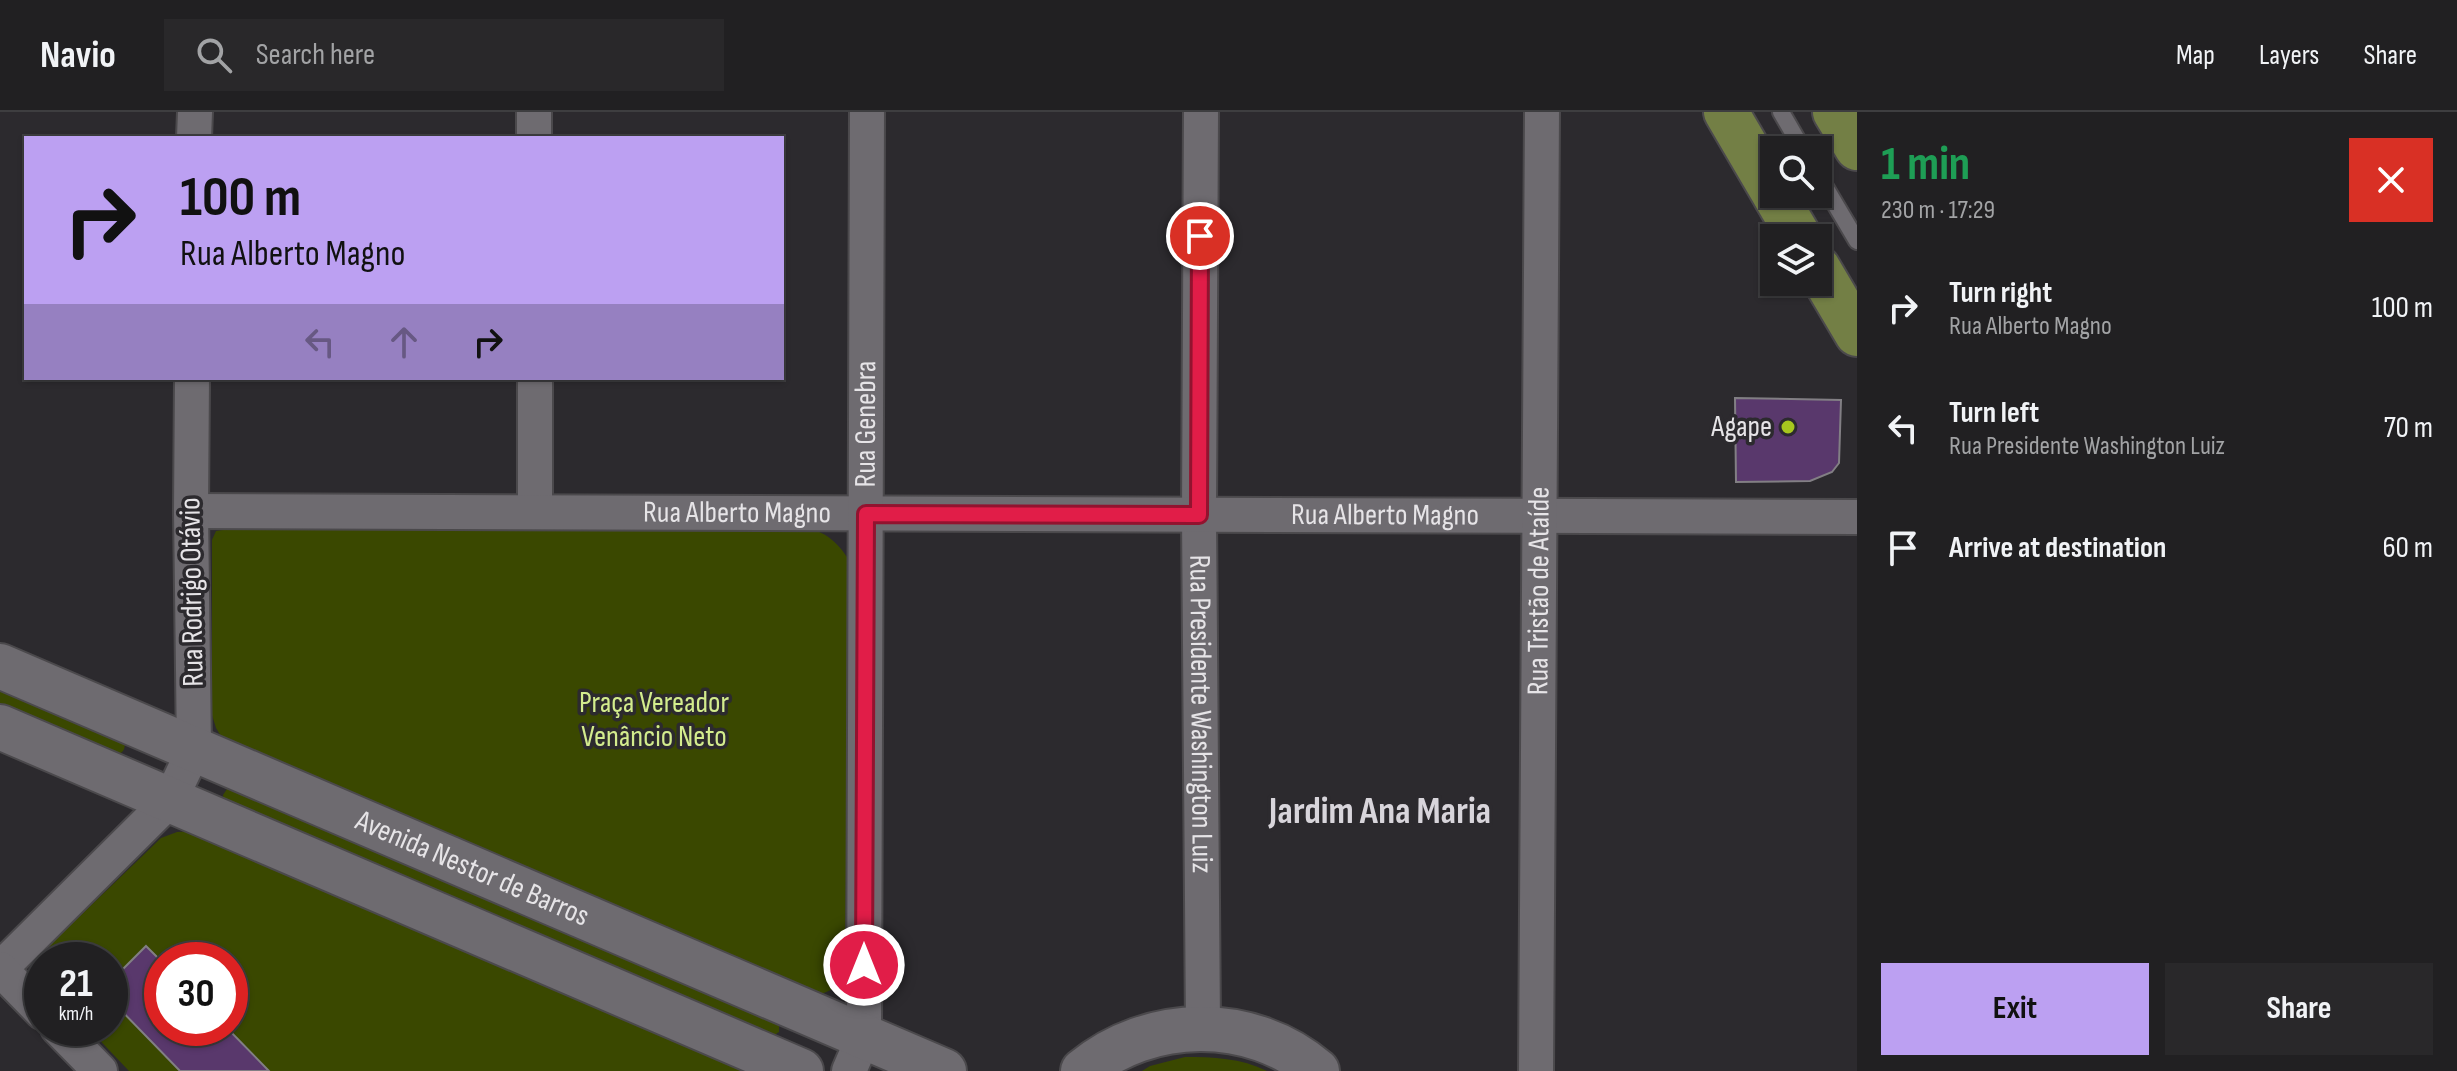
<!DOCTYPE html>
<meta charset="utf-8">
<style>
body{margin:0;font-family:"Sofia Sans Condensed",sans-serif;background:#29282a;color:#f1f3f6;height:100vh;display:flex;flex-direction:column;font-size:30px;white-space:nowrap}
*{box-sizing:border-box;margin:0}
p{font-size:26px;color:#a2a3a5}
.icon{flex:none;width:44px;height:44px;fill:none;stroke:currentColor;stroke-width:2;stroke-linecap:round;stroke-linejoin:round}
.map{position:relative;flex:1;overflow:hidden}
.drawer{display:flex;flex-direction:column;background:#212022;width:600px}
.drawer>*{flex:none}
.banner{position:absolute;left:24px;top:24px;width:760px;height:244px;border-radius:0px;box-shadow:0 2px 6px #0004,0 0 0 2px #3e3e40;background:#bca0f2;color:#111;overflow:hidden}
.controls{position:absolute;left:1760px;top:24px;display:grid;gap:16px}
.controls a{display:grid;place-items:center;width:72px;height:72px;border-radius:0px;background:#212022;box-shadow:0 2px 6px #0004,0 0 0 2px #3e3e40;font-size:40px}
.speed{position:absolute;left:24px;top:830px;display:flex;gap:16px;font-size:40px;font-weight:700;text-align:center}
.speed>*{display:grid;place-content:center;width:104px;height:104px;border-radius:50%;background:#212022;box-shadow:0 2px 6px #0004,0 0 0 2px #3e3e40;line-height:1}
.speed small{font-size:20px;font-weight:400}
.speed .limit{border:12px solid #d22;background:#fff;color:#111}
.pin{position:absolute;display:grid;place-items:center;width:68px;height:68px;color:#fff;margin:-34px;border:4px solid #fff;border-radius:50%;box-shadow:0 2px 8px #0007}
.me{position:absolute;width:88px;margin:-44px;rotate:0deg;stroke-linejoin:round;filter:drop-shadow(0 0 6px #0008)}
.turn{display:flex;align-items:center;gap:28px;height:168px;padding:0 24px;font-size:36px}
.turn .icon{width:104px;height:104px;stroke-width:2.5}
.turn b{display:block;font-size:56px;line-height:68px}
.lanes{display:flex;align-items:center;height:76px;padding:0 24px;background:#0003;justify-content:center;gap:40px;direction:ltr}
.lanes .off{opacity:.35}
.round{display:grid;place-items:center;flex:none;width:84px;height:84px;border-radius:0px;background:#29282a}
.overview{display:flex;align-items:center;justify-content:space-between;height:136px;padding:0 24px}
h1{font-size:48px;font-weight:700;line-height:60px;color:#1e9e55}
.action{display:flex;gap:16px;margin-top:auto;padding:16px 24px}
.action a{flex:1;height:92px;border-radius:0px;background:#bca0f2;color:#111;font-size:32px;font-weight:700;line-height:92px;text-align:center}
.action a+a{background:#29282a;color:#f1f3f6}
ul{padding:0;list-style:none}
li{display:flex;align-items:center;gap:24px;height:120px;padding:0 24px}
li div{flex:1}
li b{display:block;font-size:30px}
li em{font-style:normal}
header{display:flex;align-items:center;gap:48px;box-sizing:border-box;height:112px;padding:0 40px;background:#212022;border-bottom:2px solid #3e3e40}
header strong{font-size:38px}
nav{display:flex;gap:44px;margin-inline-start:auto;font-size:28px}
.search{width:560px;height:72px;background:#29282a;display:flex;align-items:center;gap:20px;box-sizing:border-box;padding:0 28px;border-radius:0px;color:#a2a3a5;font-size:30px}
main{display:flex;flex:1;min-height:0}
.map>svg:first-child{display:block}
.green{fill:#3a4800;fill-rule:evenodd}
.building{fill:#59386c;stroke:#827f84;stroke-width:2}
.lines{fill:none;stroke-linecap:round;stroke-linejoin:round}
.lane-casing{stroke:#4b494c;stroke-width:20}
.street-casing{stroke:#4b494c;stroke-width:38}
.secondary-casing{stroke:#4b494c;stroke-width:48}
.primary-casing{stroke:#4b494c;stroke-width:48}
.lane{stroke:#6e6b70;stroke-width:16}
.street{stroke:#6e6b70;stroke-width:34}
.secondary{stroke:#6e6b70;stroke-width:44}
.primary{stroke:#737f45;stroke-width:44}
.route-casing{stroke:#92132f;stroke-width:20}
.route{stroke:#e11d48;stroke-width:14}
.poi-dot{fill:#a7c71e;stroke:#2c2a2e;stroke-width:3}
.labels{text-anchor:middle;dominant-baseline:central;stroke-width:7;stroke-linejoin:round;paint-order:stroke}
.street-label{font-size:30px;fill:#e6e4e7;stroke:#2c2a2e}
.poi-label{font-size:30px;fill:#e6e4e7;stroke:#2c2a2e;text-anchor:end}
.park-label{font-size:30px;fill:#d3ec8d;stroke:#2c2a2e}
.district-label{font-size:38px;font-weight:bold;fill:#d8d5db;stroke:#2c2a2e}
</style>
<header>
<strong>Navio</strong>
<div class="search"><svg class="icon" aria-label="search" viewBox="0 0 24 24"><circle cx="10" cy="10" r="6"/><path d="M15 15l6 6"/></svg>Search here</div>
<nav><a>Map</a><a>Layers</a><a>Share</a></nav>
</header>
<main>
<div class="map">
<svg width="1857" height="959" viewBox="0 0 1857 959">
<rect width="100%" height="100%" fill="#2c2a2e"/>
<!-- green -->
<path class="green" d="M237 416 814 418C830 423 840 434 849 448L845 859C839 873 834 879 819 882L224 629 216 616 212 603V428L216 419Z
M0 572 125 630C125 638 123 641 115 644L0 595Z
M234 675 779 910V920L771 925 224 690 223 683 227 677Z
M193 719 746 959H129L88 916H110V848H43L51 832 161 726 177 720ZM162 848H230V916H162Z
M1185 945C1213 945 1241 946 1267 959H1142L1150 954Z"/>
<!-- building -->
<path class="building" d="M1735 286 1841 288 1839 351 1832 360 1810 369 1736 370Z
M146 834 162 850V916H227L269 959H180L110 887V870Z"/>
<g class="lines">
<!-- lane casing -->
<g class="lane-casing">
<path id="lane" d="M1781 0 1803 38
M1818 63 1857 129"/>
</g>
<!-- street casing -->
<g class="street-casing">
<g id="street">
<path d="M534 0V26"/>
<path id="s1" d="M1201 0 1199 403 1203 916"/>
<path d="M194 26 195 0"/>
<path d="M535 266V400"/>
<path id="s2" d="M191 399 1857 405"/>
<path d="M0 857 170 688 194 638 191 399 192 266"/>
<path d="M0 857 42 900"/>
<path d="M58 916 100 959"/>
<path id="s3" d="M849 959 864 924 867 0"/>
<path id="s4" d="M1536 959 1542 0"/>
</g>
</g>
<!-- secondary casing -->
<g class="secondary-casing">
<g id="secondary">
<path id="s5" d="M0 554 944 959"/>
<path d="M0 615 801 959"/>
<path d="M1083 959C1149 904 1251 902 1317 959"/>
</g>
</g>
<!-- primary casing -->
<g class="primary-casing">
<path id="primary" d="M1726 0 1774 82
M1835 0 1857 36
M1774 82 1800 126
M1818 156 1857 222"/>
</g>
<!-- lane -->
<use href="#lane" class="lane"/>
<!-- street -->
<use href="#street" class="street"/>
<!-- secondary -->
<use href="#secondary" class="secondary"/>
<!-- primary -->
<use href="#primary" class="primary"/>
</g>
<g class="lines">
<!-- route casing -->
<g class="route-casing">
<path id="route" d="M864 853 866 402 1199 403 1200 124"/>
</g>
<!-- route -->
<use href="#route" class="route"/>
</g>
<!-- markers -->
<circle class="poi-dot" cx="1788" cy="315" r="8"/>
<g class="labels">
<!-- street labels -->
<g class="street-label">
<text stroke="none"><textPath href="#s3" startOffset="650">Rua Genebra</textPath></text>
<text stroke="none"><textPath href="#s2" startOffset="546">Rua Alberto Magno</textPath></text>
<text stroke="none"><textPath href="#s2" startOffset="1194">Rua Alberto Magno</textPath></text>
<text transform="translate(192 480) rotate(-91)">Rua Rodrigo Otávio</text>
<text stroke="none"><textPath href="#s4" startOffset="480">Rua Tristão de Ataíde</textPath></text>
<text stroke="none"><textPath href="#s1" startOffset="602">Rua Presidente Washington Luiz</textPath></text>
<text stroke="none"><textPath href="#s5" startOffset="514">Avenida Nestor de Barros</textPath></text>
</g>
<!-- poi labels -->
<g class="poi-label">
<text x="1772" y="315">Agape</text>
</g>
<!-- park labels -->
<g class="park-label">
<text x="654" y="591">Praça Vereador<tspan x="654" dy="34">Venâncio Neto</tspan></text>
</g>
<!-- district labels -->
<g class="district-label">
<text x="1380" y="699">Jardim Ana Maria</text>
</g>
</g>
</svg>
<div class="controls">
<a><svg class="icon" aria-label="search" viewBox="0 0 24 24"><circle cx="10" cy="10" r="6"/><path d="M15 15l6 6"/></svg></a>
<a><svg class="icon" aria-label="layers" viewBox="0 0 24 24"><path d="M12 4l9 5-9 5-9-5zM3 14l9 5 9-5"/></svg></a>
</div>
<div class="speed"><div>21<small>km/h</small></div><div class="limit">30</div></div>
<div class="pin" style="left:1200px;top:124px;background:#d93025"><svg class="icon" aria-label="arrive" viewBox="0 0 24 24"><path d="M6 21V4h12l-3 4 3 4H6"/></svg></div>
<svg class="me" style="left:864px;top:853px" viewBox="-20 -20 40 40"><circle r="17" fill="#e11d48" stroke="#fff" stroke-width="3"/><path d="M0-11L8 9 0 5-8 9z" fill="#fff"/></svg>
<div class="banner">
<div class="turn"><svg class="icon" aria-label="right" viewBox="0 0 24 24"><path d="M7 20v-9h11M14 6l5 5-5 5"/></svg><div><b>100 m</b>Rua Alberto Magno</div></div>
<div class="lanes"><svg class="icon off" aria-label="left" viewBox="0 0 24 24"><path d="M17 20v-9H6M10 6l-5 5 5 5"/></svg><svg class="icon off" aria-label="ahead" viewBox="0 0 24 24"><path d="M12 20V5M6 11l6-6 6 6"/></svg><svg class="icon" aria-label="right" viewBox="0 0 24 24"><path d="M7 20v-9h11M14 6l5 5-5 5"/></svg></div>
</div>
</div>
<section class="drawer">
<div class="overview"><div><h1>1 min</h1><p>230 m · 17:29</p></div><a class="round" style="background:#d93025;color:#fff"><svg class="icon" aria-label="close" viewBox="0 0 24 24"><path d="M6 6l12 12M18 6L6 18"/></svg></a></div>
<ul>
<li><svg class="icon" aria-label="right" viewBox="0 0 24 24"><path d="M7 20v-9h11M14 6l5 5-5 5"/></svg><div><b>Turn right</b><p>Rua Alberto Magno</p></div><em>100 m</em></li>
<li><svg class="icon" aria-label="left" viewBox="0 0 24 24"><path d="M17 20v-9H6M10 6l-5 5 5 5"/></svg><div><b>Turn left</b><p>Rua Presidente Washington Luiz</p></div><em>70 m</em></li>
<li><svg class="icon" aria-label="arrive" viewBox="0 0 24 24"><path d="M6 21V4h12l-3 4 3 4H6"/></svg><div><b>Arrive at destination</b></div><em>60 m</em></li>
</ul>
<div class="action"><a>Exit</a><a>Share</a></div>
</section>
</main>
